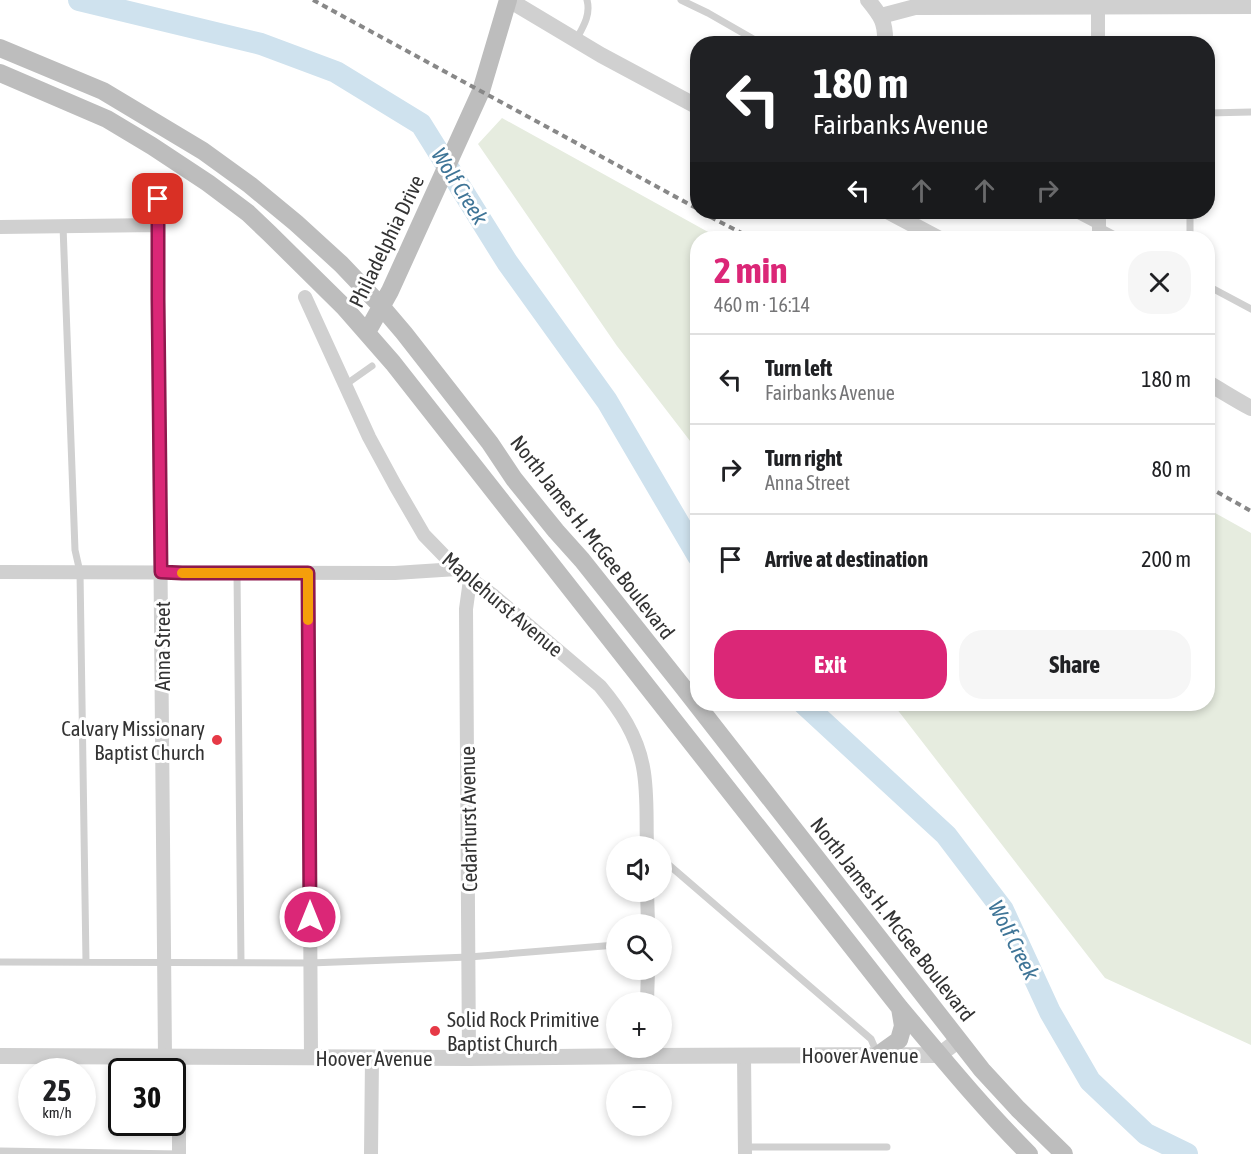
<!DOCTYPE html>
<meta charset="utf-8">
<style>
body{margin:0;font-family:"Asap Condensed",sans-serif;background:#f6f6f6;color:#202124;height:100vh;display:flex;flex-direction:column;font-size:22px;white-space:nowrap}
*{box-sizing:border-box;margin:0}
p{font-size:20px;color:#757577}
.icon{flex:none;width:33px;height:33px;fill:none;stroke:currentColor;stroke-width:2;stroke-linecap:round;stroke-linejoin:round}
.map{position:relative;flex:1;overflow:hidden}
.drawer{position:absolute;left:690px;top:231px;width:525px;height:480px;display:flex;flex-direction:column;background:#fff;border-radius:24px;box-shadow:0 3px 9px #0003}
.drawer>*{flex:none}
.top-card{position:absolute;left:690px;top:36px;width:525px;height:183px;border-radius:24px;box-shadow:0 3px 9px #0003;background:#202124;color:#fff;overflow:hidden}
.buttons{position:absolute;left:606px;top:836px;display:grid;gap:12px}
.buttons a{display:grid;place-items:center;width:66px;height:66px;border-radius:50%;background:#fff;box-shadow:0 3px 9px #0003;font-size:30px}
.speed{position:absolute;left:18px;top:1058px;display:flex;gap:12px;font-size:30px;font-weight:700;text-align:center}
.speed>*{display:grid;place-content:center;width:78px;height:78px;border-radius:50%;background:#fff;box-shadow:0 3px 9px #0003;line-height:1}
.speed small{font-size:15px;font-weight:400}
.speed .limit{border:3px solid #111;border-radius:9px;background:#fff;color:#111}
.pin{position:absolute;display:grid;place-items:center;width:51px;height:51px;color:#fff;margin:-26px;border-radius:12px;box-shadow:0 3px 9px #0006}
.me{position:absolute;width:66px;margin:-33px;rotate:0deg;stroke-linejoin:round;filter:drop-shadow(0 0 4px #0008)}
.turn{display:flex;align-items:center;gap:21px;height:126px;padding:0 24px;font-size:27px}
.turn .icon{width:78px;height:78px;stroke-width:2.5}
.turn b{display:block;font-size:42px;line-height:51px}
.lanes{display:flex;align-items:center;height:57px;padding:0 24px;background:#0003;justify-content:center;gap:30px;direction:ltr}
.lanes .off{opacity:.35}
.round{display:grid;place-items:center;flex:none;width:63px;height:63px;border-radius:24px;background:#f6f6f6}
.headline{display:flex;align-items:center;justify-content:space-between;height:102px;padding:0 24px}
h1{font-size:36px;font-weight:700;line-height:45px;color:#db2777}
.button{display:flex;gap:12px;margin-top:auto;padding:12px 24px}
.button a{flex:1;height:69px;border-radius:24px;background:#db2777;color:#fff;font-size:24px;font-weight:700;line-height:69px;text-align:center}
.button a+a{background:#f6f6f6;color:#202124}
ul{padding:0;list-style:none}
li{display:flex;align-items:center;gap:18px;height:90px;padding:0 24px;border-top:2px solid #e0e0e0}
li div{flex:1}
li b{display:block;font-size:22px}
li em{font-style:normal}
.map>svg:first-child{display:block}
.green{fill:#e6ecdf}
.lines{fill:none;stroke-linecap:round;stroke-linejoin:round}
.river{stroke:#cfe2ee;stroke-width:22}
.service{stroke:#d0d0d0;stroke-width:7}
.minor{stroke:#d0d0d0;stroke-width:14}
.tertiary{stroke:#d0d0d0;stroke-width:16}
.secondary{stroke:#bdbdbd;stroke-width:18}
.rail{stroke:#888;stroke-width:4;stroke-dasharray:6 4.5;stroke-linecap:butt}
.route-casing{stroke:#8e194d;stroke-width:15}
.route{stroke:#db2777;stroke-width:10}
.slow{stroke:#f59e0b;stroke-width:10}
.poi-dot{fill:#e63946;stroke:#fff;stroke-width:2}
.labels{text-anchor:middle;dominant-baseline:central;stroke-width:6;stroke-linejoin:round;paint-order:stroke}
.street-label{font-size:21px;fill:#333;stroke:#fff}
.poi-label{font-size:21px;fill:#333;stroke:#fff;text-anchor:end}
.water-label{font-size:22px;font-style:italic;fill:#3f7597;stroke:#fff}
</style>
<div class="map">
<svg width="1251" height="1154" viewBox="0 0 1251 1154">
<rect width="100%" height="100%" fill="#fff"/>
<!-- green -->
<path class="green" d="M502 118 719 238H698L697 450 617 346 478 144Z
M1208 509 1251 533V1045L1105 978 893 704H1208Z"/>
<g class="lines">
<!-- river -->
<path class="river" d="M79 0 261 44 336 72 421 124 507 262 607 401 698 556
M804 704 946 835 1003 910 1050 1012 1090 1081 1146 1134 1187 1154"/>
<!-- service -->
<path class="service" d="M681 0 708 13 762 44
M576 40C583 27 591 15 587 0
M1208 113 1251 112
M1071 212 1121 238
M1190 212V238
M63 226 75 550 80 572 86 962
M1208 286 1251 309
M345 385 372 366
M237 573 241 962
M662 859 871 1039 877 1053
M0 962 310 963 469 957 616 945
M745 1147H887
M0 1151 179 1154"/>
<!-- minor -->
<path class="minor" d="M1098 7V44
M158 199V299L165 1057
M1099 212V238
M0 227 158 225
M305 297 369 437 395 485 424 535 457 569 494 596 600 686C620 710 637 735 643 767 648 792 646 820 647 846
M0 572 395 573 457 569
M308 573 311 1057
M647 891 648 924
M647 1002 648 969
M744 1055 745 1154
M179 1057V1154
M469 1058 466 609 470 580
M371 1154 372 1058"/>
<!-- tertiary -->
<path class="tertiary" d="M509 0 601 55 698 107
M868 0C881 16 886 22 885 44
M881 16 915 7 1251 6
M889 212 938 238
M1208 383C1222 391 1236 400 1251 408
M0 1056 469 1058 647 1056 939 1055 959 1040"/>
<!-- secondary -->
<path class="secondary" d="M0 48 103 91 203 151 250 185 296 223 341 264 381 306 404 333 490 443 514 479 556 531 582 560 683 687 982 1070 1018 1109 1064 1154
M0 73 107 119 152 146 208 183 248 213 269 233 344 307 393 363 900 1008C942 1058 983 1108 1029 1154
M367 332 390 291 481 91 508 0
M878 1055 899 1040 903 1026 900 1008"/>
<!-- rail -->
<path class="rail" d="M313 0 698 209
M701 212 751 238
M1208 487 1251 511"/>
</g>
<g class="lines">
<!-- route casing -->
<g class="route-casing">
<path id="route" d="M158 199V299L161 572 182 573H308L310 917"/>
</g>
<!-- route -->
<use href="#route" class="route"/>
<!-- slow -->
<path class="slow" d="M182 573H308V620"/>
</g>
<!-- markers -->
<g class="poi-dot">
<circle cx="217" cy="740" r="6"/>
<circle cx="435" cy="1031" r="6"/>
</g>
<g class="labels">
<!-- street labels -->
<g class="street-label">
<text transform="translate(386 241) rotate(-64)">Philadelphia Drive</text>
<text transform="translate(593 537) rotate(52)">North James H. McGee Boulevard</text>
<text transform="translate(503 604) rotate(40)">Maplehurst Avenue</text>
<text transform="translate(162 646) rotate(-90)">Anna Street</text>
<text transform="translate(468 819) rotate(-91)">Cedarhurst Avenue</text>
<text transform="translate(893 919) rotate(52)">North James H. McGee Boulevard</text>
<text x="860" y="1055">Hoover Avenue</text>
<text x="374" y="1058">Hoover Avenue</text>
</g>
<!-- poi labels -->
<g class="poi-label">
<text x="205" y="728">Calvary Missionary<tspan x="205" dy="24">Baptist Church</tspan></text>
<text x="447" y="1019" text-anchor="start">Solid Rock Primitive<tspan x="447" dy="24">Baptist Church</tspan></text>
</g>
<!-- water labels -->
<g class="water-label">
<text transform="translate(460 186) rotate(58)">Wolf Creek</text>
<text transform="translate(1014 940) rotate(63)">Wolf Creek</text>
</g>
</g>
</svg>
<div class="buttons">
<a><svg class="icon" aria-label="sound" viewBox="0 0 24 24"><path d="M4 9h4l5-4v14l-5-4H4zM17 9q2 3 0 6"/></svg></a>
<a><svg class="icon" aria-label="search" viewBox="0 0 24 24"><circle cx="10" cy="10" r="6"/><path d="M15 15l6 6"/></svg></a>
<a>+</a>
<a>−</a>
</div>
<div class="speed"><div>25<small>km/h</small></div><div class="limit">30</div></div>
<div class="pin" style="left:158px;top:199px;background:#d93025"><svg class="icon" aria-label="arrive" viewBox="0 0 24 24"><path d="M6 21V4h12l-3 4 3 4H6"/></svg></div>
<svg class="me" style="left:310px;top:917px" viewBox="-20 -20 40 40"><circle r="17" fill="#db2777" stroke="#fff" stroke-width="3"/><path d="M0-11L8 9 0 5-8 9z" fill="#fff"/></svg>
<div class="top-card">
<div class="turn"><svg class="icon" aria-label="left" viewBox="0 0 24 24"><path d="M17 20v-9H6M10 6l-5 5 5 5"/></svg><div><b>180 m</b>Fairbanks Avenue</div></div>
<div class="lanes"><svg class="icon" aria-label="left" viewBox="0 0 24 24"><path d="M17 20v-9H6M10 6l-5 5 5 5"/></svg><svg class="icon off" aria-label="ahead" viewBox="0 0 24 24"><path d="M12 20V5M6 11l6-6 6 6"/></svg><svg class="icon off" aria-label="ahead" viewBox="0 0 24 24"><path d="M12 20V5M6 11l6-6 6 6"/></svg><svg class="icon off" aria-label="right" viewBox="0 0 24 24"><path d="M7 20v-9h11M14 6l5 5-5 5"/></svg></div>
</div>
<section class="drawer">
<div class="headline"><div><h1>2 min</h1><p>460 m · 16:14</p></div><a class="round"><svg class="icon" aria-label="close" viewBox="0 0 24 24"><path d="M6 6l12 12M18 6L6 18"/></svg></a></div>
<ul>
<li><svg class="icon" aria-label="left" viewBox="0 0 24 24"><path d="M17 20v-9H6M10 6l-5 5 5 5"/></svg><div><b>Turn left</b><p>Fairbanks Avenue</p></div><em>180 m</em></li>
<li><svg class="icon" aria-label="right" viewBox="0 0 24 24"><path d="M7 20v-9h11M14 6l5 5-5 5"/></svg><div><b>Turn right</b><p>Anna Street</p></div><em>80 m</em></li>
<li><svg class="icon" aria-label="arrive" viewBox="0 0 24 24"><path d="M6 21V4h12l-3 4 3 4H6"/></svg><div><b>Arrive at destination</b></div><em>200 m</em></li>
</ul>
<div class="button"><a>Exit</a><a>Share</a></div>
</section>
</div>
